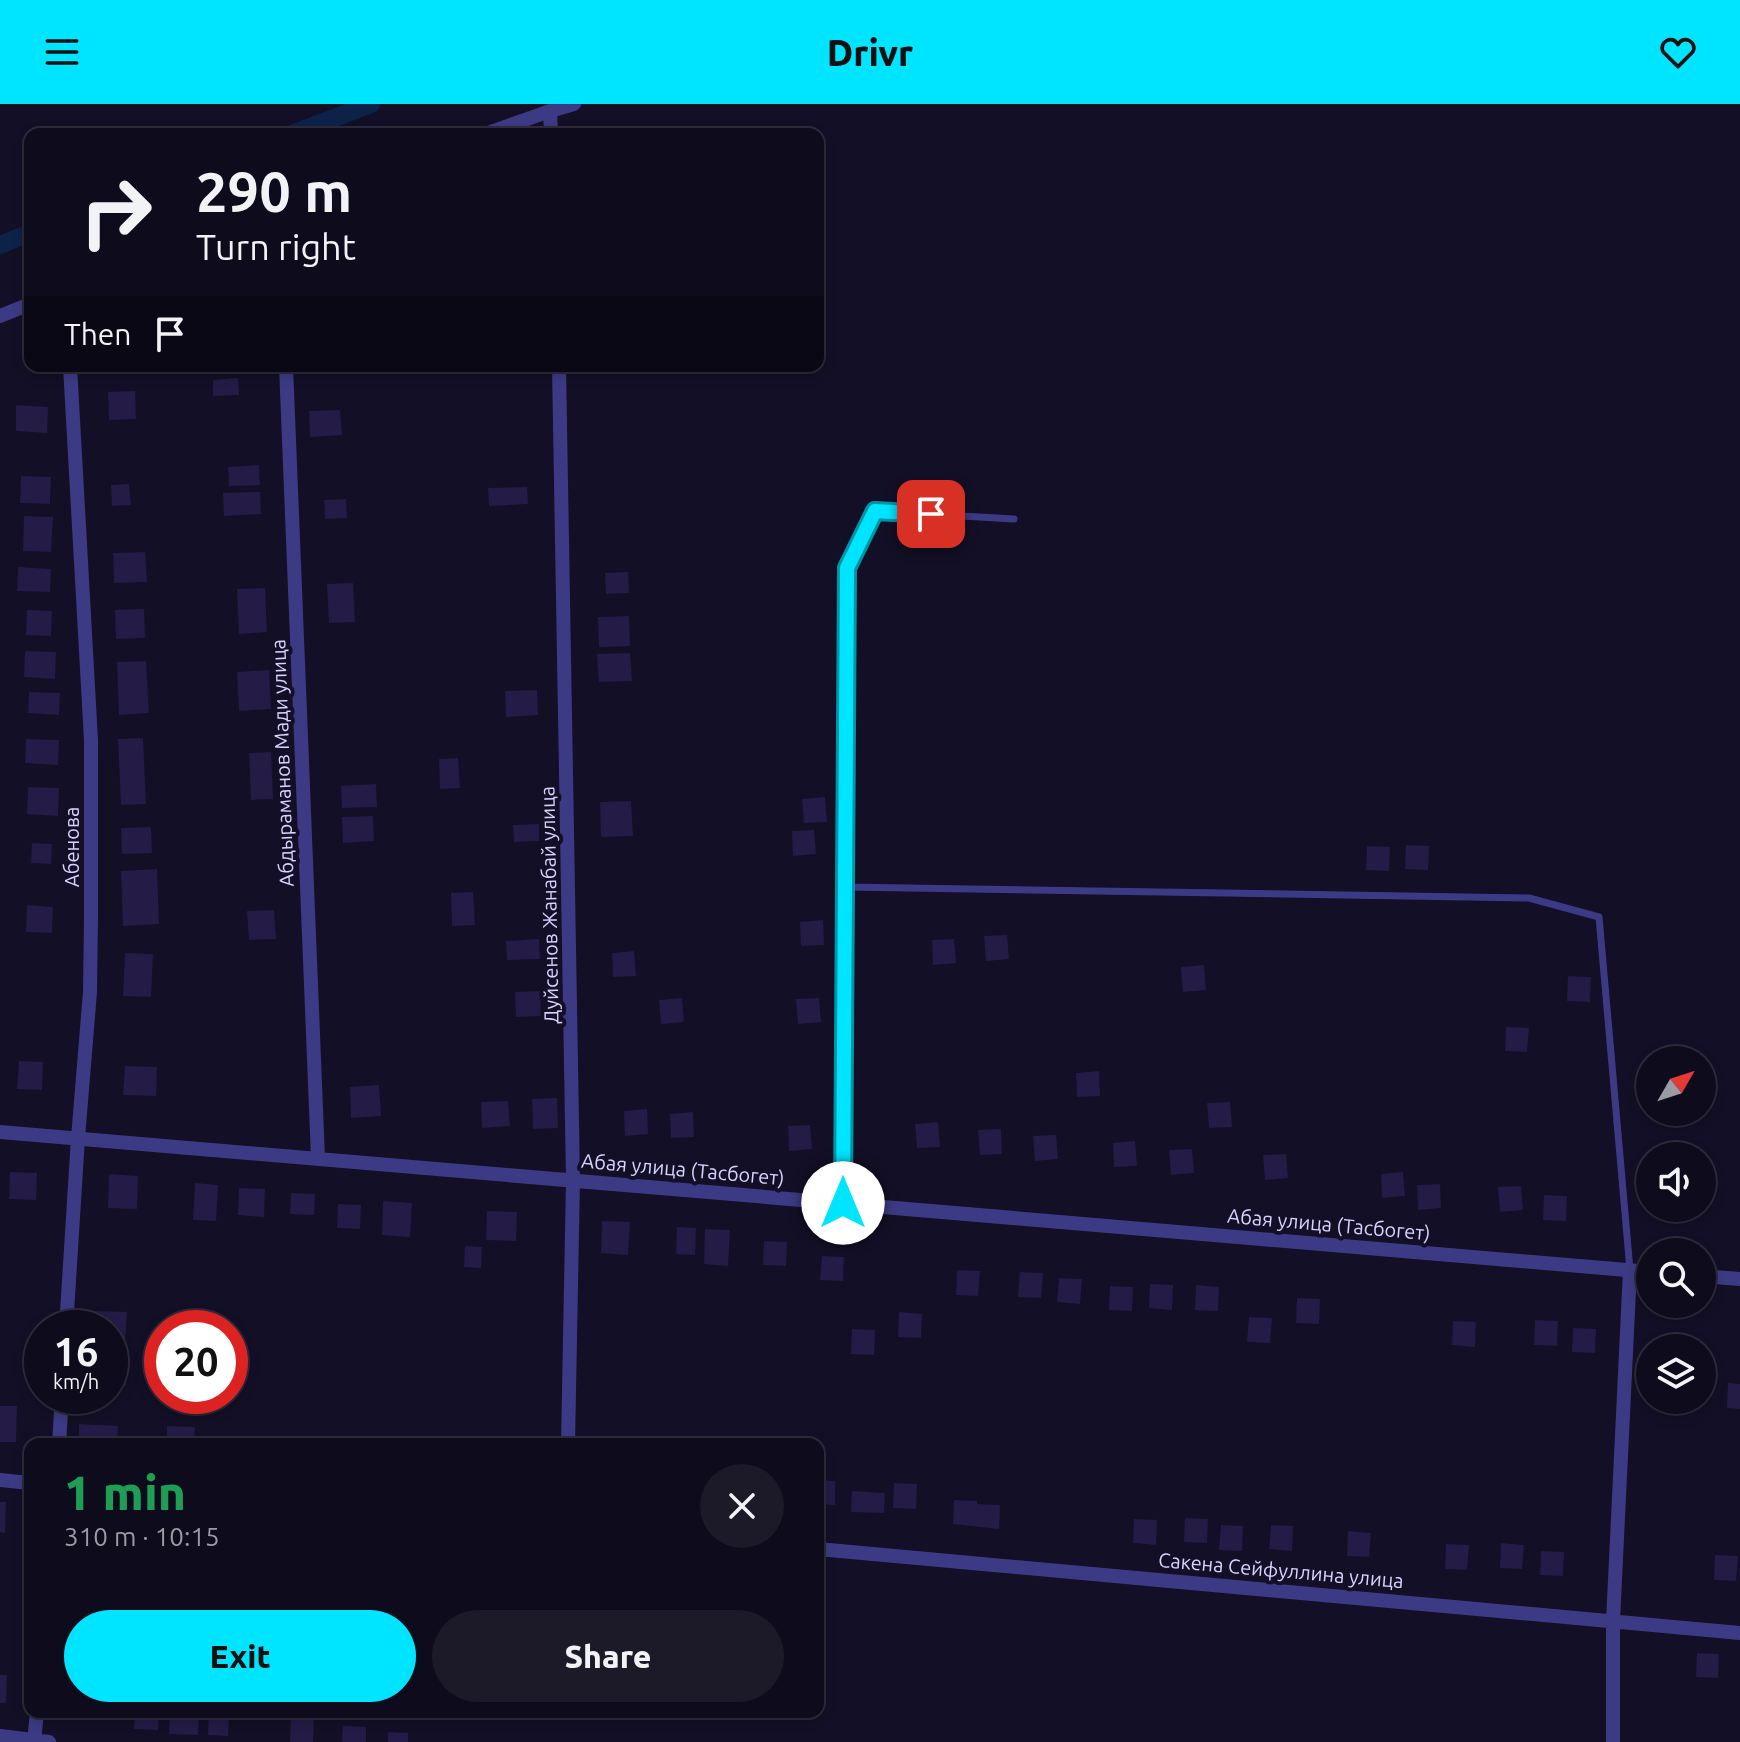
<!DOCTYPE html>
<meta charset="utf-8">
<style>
body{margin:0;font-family:Ubuntu,sans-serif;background:#1c1929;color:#f1f3f6;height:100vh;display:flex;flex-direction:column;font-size:30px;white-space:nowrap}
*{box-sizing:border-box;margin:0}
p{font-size:26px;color:#9b9ba3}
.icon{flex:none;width:44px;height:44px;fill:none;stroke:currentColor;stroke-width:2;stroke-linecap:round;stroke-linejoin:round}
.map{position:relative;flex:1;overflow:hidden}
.panel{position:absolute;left:24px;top:1334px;width:800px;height:280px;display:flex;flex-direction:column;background:#0e0b1c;border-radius:16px;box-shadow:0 4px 12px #0003,0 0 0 2px #2e2b3b}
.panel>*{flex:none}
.banner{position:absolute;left:24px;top:24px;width:800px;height:244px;border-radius:16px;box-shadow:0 4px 12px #0003,0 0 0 2px #2e2b3b;background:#0e0b1c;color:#f1f3f6;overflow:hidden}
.needle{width:52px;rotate:51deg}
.buttons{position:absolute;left:1636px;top:942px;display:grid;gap:16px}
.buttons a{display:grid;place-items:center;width:80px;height:80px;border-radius:50%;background:#0e0b1c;box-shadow:0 4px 12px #0003,0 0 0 2px #2e2b3b;font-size:40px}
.speed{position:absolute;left:24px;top:1206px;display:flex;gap:16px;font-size:40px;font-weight:700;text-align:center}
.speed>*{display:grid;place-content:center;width:104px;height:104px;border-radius:50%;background:#0e0b1c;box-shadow:0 4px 12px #0003,0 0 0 2px #2e2b3b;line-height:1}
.speed small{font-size:20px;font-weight:400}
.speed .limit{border:12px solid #d22;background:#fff;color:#111}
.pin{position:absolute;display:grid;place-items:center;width:68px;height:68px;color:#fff;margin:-34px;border-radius:16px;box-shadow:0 4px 12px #0006}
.me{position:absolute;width:88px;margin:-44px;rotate:0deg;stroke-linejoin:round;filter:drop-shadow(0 0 6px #0008)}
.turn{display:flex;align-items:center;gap:28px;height:168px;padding:0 40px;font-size:36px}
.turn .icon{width:104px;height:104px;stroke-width:2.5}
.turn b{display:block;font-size:56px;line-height:68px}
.then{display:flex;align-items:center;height:76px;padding:0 40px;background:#0003;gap:16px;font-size:30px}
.round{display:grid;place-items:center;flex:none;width:84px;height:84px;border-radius:42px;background:#1c1929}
.overview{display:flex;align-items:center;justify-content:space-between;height:136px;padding:0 40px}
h1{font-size:48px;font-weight:800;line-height:60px;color:#1e9e55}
.cta{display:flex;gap:16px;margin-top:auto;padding:16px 40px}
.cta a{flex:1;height:92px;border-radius:48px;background:#00e5ff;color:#111;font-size:32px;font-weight:800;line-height:92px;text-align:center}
.cta a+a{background:#1c1929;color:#f1f3f6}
header{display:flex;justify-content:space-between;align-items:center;height:104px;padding:0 40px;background:#00e5ff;color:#111;font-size:36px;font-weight:800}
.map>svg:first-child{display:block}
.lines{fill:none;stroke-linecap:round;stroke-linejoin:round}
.canal{stroke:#0c2248;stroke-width:18}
.building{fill:#241b47}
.lane{stroke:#3d3a85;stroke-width:7}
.street{stroke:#3d3a85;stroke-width:14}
.route-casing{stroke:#0095a6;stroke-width:20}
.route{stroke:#00e5ff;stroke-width:14}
.labels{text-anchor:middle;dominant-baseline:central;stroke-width:8;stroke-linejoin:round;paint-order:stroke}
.street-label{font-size:20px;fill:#d9d4ff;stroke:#130f26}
</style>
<header><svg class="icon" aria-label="menu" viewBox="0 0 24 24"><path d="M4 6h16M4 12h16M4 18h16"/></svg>Drivr<svg class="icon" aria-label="heart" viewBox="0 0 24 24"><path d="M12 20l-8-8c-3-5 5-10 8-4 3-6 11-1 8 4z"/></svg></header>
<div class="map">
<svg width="1740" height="1638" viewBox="0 0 1740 1638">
<rect width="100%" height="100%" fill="#130f26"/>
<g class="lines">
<!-- canal -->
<path class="canal" d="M292 30 371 0
M0 141 30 129"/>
</g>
<!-- building -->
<path class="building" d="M238 274 239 291 213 292V276Z
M135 287 136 315 109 316 108 288Z
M16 301 48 303 47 329 16 327Z
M340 306 342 331 310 333 309 307Z
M259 361 260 381 229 382 228 363Z
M21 372 51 373 50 400 20 399Z
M129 380 131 401 112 402 111 381Z
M527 383 528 400 489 402 488 384Z
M260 388 261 410 224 412 223 389Z
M346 395 347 414 325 415 324 396Z
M24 412 53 413 51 448 23 447Z
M145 448 147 478 114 479 113 449Z
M18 463 51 465 50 488 17 487Z
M628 468 629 489 606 490 605 469Z
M353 479 355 518 329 519 327 480Z
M265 484 267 528 239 530 237 485Z
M144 505 145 534 116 535 115 506Z
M27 506 52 507 51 532 26 531Z
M629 512 630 542 599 543 598 513Z
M25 547 56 548 55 575 24 573Z
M630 549 632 577 599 578 597 550Z
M146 557 149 609 119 611 117 558Z
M269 566 271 605 239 607 237 568Z
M537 586 538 611 506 613 505 587Z
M29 588 60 589 59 611 28 609Z
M143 634 146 700 121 701 118 635Z
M26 635 59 636 58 661 25 659Z
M271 648 273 695 251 696 249 649Z
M458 654 460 684 440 685 439 655Z
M376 680 377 703 342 704 341 682Z
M28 683 59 684 58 712 27 710Z
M825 693 827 718 804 719 802 695Z
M631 697 633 732 601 733 600 698Z
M373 712 374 737 343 739 342 713Z
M539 720V737L514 738 513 721Z
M151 723 152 749 122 750 121 724Z
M814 726 816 750 793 752 792 727Z
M32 739 52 740 51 760 31 759Z
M1406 741 1429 742 1428 766 1405 765Z
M1367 742 1390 743 1389 767 1366 766Z
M157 765 159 820 123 822 121 767Z
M473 788 475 821 452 822 451 789Z
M27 801 53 803 52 829 26 828Z
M274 806 276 835 249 836 247 807Z
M823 816 824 841 801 842 800 818Z
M1007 831 1009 855 986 857 984 832Z
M539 835 540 855 507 856 506 837Z
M954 835 956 859 933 861 932 836Z
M634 847 636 872 613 873 612 849Z
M125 849 153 850 151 893 123 892Z
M1204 861 1206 886 1183 888 1181 863Z
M1568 872 1591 873 1590 898 1567 897Z
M540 887 541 912 516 913 515 888Z
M682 894 684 918 661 920 659 896Z
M819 894 821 918 798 920 796 895Z
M1506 923 1529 924 1527 948 1505 947Z
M19 957 43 958 42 986 17 985Z
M125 962 157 963 156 992 123 991Z
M1099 967 1100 992 1077 993 1076 969Z
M379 981 381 1012 351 1014 350 983Z
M557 994 558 1024 533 1025 532 995Z
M508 997 510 1022 482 1024 481 998Z
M1230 998 1232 1023 1209 1024 1207 999Z
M647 1005 648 1030 625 1032 624 1007Z
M693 1008 694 1033 671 1034 670 1010Z
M938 1018 940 1043 917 1044 915 1020Z
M810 1021 812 1045 789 1047 788 1022Z
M1001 1025 1002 1050 980 1051 978 1026Z
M1056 1031 1058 1055 1035 1057 1033 1032Z
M1135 1037 1137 1062 1114 1063 1113 1039Z
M1192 1045 1194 1069 1171 1071 1169 1046Z
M1286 1050 1288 1074 1265 1076 1263 1051Z
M10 1068 37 1069 36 1096 9 1095Z
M1403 1068 1405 1092 1382 1094 1381 1070Z
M109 1070 138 1072 137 1105 108 1104Z
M195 1079 218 1081 216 1117 193 1116Z
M1440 1080 1441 1104 1418 1106 1417 1081Z
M1521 1082 1523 1106 1500 1108 1498 1083Z
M239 1084 265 1085 264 1113 238 1111Z
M291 1089 315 1090 314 1111 290 1110Z
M1544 1091 1567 1092 1566 1117 1543 1116Z
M383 1097 412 1099 410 1133 382 1131Z
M338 1100 361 1101 360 1125 337 1124Z
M487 1107 517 1108 516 1137 486 1136Z
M602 1117 630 1118 628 1151 601 1149Z
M677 1123 696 1124 695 1151 676 1150Z
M705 1125 730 1126 728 1162 704 1160Z
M764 1137 787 1138 786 1162 763 1161Z
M465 1142 482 1143 481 1164 464 1163Z
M822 1152 844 1153 843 1177 820 1176Z
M957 1166 980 1167 978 1192 956 1191Z
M1020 1168 1043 1169 1041 1194 1018 1193Z
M1059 1174 1082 1175 1080 1200 1057 1198Z
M1150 1180 1173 1181 1172 1206 1149 1204Z
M1196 1181 1219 1183 1218 1207 1195 1206Z
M1110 1182 1133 1183 1132 1207 1109 1206Z
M1297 1194 1320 1195 1319 1220 1296 1219Z
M93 1207 127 1208 125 1238 110 1237V1224H92Z
M899 1208 922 1210 921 1234 898 1233Z
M1249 1213 1272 1214 1270 1239 1247 1238Z
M1535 1216 1558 1217 1557 1242 1534 1241Z
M1453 1217 1476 1218 1475 1243 1452 1241Z
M1573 1224 1596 1225 1595 1249 1572 1248Z
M852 1225 875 1226 874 1251 851 1250Z
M110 1256 127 1257 126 1282 110 1281Z
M1728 1279 1740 1280V1305L1727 1304Z
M0 1302H17L16 1338H0Z
M79 1320 118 1322 117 1340H79Z
M167 1322 195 1323 194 1340H167Z
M210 1333 239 1335V1340H210Z
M295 1336 321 1338V1340H294Z
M818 1376 835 1377V1401L818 1400Z
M894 1379 917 1380 916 1405 893 1404Z
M852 1387 885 1389 884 1409 851 1408Z
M954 1396 977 1397V1400L1000 1401 999 1425 953 1420Z
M0 1398H6L5 1429 0 1428Z
M1185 1414 1208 1415 1207 1439 1184 1438Z
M1134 1415 1157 1416 1156 1441 1133 1439Z
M1221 1421 1243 1422 1242 1447 1219 1446Z
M1271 1421 1293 1422 1292 1447 1269 1445Z
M1348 1427 1371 1429 1369 1453 1347 1452Z
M1501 1439 1524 1441 1522 1465 1500 1464Z
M1446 1440 1469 1441 1467 1466 1445 1465Z
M1541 1447 1564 1448 1563 1472 1540 1471Z
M1715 1451 1738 1452 1736 1477 1714 1476Z
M1697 1549 1719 1550 1718 1574 1696 1573Z
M0 1571H7L6 1599H0Z
M135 1608H159L158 1626 134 1625Z
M170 1608H199L198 1631 169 1630Z
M209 1608H229L228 1632 208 1631Z
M291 1611 314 1612 313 1638H290Z
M343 1622 366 1623V1638H342Z
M388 1628 408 1629V1638H388Z"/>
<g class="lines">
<!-- lane -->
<path class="lane" d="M845 783 1529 794 1599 813 1630 1166
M843 1099 847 464 875 407 1014 415"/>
<!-- street -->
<path class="street" d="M550 7 551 30
M485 30 550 7 574 0
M0 212 30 200
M286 262 318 1054
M559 262 573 1076 568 1340
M0 1028 1650 1168
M1702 1172 1740 1175
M66 1224 78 1034 90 888 91 814V636L70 262
M59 1340 62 1292
M0 1376 30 1379
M818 1445 1740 1529
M0 1632 49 1638
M34 1638 37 1608
M1613 1638V1517L1630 1166"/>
</g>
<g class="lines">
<!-- route casing -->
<g class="route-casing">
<path id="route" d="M843 1099 847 464 875 407 931 410"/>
</g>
<!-- route -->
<use href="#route" class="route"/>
</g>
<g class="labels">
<!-- street labels -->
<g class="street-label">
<text transform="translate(282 659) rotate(-92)">Абдыраманов Мади улица</text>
<text transform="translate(71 743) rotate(-90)">Абенова</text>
<text transform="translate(549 801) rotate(-91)">Дуйсенов Жанабай улица</text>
<text transform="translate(683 1065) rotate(5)">Абая улица (Тасбогет)</text>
<text transform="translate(1329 1120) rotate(5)">Абая улица (Тасбогет)</text>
<text transform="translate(1281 1466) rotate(5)">Сакена Сейфуллина улица</text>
</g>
</g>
</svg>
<div class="buttons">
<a><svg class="needle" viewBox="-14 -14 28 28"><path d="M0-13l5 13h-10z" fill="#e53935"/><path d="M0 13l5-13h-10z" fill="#9b9ba3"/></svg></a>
<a><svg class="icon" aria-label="sound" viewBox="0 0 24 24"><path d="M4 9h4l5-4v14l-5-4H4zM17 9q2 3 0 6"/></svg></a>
<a><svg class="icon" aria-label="search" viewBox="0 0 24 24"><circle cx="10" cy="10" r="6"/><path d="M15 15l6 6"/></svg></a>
<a><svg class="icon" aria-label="layers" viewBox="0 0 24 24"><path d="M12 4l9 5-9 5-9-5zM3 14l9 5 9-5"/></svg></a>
</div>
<div class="speed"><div>16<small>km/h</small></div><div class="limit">20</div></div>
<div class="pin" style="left:931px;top:410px;background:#d93025"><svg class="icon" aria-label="arrive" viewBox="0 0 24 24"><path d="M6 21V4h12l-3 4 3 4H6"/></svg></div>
<svg class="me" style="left:843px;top:1099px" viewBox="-20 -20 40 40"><circle r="19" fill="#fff"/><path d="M0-13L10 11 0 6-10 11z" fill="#00e5ff"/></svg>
<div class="banner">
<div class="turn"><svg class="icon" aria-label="right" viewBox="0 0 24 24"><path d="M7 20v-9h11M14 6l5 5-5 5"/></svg><div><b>290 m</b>Turn right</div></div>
<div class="then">Then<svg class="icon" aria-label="arrive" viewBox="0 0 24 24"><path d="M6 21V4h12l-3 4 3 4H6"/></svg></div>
</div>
<section class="panel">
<div class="overview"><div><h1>1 min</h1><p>310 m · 10:15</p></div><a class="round"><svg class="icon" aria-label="close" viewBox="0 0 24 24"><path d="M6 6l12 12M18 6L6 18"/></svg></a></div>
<div class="cta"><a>Exit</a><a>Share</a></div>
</section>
</div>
